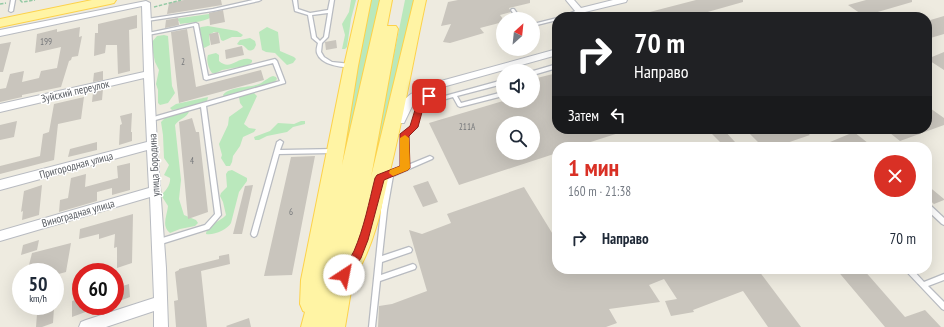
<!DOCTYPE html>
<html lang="ru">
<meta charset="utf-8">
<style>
body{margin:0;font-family:"PT Sans Narrow",sans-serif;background:#f6f6f7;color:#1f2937;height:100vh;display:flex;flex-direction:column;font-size:15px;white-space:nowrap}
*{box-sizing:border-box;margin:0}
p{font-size:13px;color:#747a83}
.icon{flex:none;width:22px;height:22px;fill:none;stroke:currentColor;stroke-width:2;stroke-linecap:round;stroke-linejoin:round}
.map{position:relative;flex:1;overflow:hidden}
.details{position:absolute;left:552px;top:142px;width:380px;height:132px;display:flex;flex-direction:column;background:#fff;border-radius:16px;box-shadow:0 4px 16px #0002}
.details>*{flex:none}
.banner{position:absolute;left:552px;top:12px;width:380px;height:122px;border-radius:16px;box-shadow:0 4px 16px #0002;background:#202124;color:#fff;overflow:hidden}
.needle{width:26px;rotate:27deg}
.fabs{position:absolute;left:496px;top:12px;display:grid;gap:8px}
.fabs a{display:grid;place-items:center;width:44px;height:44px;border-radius:50%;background:#fff;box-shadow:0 4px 16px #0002;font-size:20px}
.speed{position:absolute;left:12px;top:263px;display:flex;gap:8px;font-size:20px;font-weight:700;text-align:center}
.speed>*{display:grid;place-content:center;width:52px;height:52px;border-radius:50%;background:#fff;box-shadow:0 4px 16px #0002;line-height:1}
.speed small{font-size:10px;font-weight:400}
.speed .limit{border:6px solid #d22;background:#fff;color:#111}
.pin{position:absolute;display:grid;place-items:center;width:34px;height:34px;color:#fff;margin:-17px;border-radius:8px;box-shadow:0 2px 6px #0006}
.me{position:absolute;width:44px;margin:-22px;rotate:34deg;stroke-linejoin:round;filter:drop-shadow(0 0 3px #0008)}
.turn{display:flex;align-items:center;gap:14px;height:84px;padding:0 16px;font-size:18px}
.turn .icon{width:52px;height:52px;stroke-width:2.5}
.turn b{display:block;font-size:28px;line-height:34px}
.then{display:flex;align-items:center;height:38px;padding:0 16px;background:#0003;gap:8px;font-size:15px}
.round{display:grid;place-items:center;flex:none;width:42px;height:42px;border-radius:21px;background:#f6f6f7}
.summary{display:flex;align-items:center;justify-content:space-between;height:68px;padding:0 16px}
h1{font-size:24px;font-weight:600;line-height:30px;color:#d93025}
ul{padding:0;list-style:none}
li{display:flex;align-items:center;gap:12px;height:56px;padding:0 16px}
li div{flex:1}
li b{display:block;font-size:15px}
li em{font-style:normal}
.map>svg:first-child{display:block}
.green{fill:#bae8bc}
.building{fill:#c9c5bd;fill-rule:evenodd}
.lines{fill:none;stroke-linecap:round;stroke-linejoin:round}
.lane-casing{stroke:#b8bbc1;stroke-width:2.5}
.street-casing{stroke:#b8bbc1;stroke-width:2}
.primary-casing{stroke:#fdd24a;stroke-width:2}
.path{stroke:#93c9a4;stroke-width:1.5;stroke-dasharray:3.5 1.5;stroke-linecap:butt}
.lane{fill:#fff;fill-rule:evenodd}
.street{fill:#fff;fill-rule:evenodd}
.primary{fill:#fff4a4;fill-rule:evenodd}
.route{fill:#d93025;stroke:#8d1f18}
.slow{fill:#f59e0b}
.labels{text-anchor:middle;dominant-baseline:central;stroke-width:3;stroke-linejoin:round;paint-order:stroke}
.number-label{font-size:9px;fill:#75777a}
.street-label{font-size:11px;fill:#595d63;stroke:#fff}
</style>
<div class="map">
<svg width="944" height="327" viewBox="0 0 944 327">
<rect width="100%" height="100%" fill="#eeebe0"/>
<!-- green -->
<path class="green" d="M351 0H356L351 19 347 47 345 49H342L345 35 342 24 349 12Z
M367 0H381L341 183H336Z
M405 0H417L373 183H368Z
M216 13C207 23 193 22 180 24L179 21 173 22 174 19Z
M208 26 237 31 243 35 241 37H232L223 41 221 40 219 33 214 32 209 35 210 45 204 48 201 45V41L198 29 201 27Z
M267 27 278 32 280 51 294 57 296 59 293 63 287 65 275 53 266 52 262 50 259 32Z
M164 35 168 36 172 86 175 93 168 103 160 105 158 103V90L156 84 159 70 155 62 151 43 157 36Z
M250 38 255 41 256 45 254 49C247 53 248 48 242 45 240 45 238 45 237 44L240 40Z
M216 53 219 55V61C231 72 239 54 252 60V62L248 66 233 68 222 70 216 73H212C208 68 206 60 208 55Z
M273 76 276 77 277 79 273 84 253 92 257 96 244 124 249 128 256 129 254 132 243 137 240 146 233 156 232 162 230 166H226L221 158 222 155 219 144 228 125 229 117 243 107 240 103 239 97H224L223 95C230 86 249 88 259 84 264 82 267 78 273 76Z
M208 97 207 101 192 107 172 110 170 108 176 104Z
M186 111 189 112C186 118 179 119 175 125L181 180 179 199 184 215 196 220 198 223 195 226 180 229 170 233C161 226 167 216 168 206L161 195C166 191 171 184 170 178L164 175 169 165 164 158 163 135 161 122 166 117Z
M301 121H305V124L293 127 287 132 267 136 259 140H255L254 137 270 131 278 123 294 124Z
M232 170 247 178V181L239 192 231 223C228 229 213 236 206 234 207 224 220 222 226 215L223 202 220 196 221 193 227 187 226 174 228 171Z"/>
<!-- building -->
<path class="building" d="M184 0H221L222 5 167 14 169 3Z
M458 0H530V3L509 8 511 12 500 15 503 19V22L480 28 484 33 450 43 443 42 451 24 441 26 448 2Z
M696 0H743V2L690 17H642V14Z
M866 0H912V2L864 16 848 5Z
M223 10 225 22 210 25 209 13Z
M137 15V28L129 30 130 71 118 74 117 45H106L105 53 94 56 95 33H98V24Z
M944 16V34L927 39V21Z
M178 18 179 25 165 28 166 20Z
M80 27 79 37 82 36 78 56 72 57 71 60 69 61 61 87 22 95V97L0 102V89L6 88 10 74 24 71 22 82 39 78 41 71 57 68 61 47 35 53 37 34 57 29V32Z
M187 29 196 87 261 70 264 80 179 103 171 32Z
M218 32 220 43 211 45 209 34Z
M336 40 337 48 326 50 325 42Z
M11 42 3 72H0V44Z
M242 46 244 55 226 59 225 50Z
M944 52V70L927 59Z
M103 71V80L93 82 94 73Z
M557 73V129H625V131L575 147H557V153L459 185 429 123 503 101H533V79ZM503 123H533V153H503Z
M103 89 102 100 92 102 93 92Z
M84 97 81 119 58 124 54 160 0 174V166L40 156 43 134 49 132 54 104Z
M927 106 944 118V125L900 141 885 129H927Z
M132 113 131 132H132V141L119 145 120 125 122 124 120 116Z
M192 118 196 132H199L208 212 188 219 179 122Z
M17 121 14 137 0 140V125Z
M707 129H723L735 142 724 146Z
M758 129H803L810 135 775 147H763L748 132Z
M854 132 873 147H818Z
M97 142V150L68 157 70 149Z
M315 156 292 275 264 276 291 157Z
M130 163V190L112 195V188L97 192V201L59 212 60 200 68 198 71 178 86 174 85 187 118 178 117 166Z
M428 181 438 202 423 207 413 186Z
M42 185 39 215 22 220 23 211 21 212 24 191Z
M253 185 242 234H233L245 186Z
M927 185 944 199V200L934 204 927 198Z
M524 187 557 241V269H752L755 273 759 271 801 327H768L743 291 693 310 694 312 671 316 665 301 677 299 664 279 649 285 660 302 609 309 617 323 606 327H378L379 306 392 304 427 291 409 230 422 234 451 223 447 214Z
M133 214 132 263 117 268V247L114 248 115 234 99 239V234L79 239 80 229Z
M39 240 37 250 21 255 23 245Z
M71 243 66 272 55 275V272H45L46 265 28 269 32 253Z
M229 254 230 264 201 271 207 327H176L174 301 178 300 175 272 179 270V269L219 259V256Z
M836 269H863L905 317 925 310 941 327H885Z
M129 284 130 297 117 302 116 288Z
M81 298V306H99V307L72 317V301Z
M54 308 53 323 42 327H36L37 314Z
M249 318 251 327H227L226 326Z"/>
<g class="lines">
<!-- lane casing -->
<g class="lane-casing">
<path id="lane" d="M11 0H15L13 11 11 12 9 11Z
M253 0H261L259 1 213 11 147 21 145 20 147 19 213 9Z
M293 0H297L298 9 310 13 328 10 330 0H334L328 37 322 43 321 52 324 57 332 62 351 64 353 66V67C342 68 321 65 317 53 316 50 317 47 318 43L312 38 308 15 295 11ZM328 13 324 37 320 41 316 37 312 15Z
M512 9H514L521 19H517L511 10Z
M578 10H580L581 11C575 15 568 17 561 17Z
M557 18V20L533 26V24Z
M196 23 198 24 208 76 275 59 277 61 285 82V83L206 106 221 215 209 229 158 245 156 244 155 242 156 240 205 225 215 214 201 107 152 121 150 120 149 119 150 118 280 81 273 63 206 80 204 79 194 26 148 35 146 34 148 33Z
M503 30V32L500 33 498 32Z
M557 64V68L533 75V71Z
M503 80V84L457 96 461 103 503 92V96L460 107 458 106 453 97 439 101 437 100 435 96 423 100 417 127 408 135V165L430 156 432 157 433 158 432 159 393 176 387 210 382 256 409 247 411 248 412 250 411 252 382 262 381 275 413 264 415 265 416 267 415 269 380 281 375 327H369L381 210 387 177 385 175 388 172 402 167V134L412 126 419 99V98L434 92V91L436 90 439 92 441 97Z
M280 140 283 142 280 150 333 149 336 151 333 153 279 154 257 234 256 236 254 237 252 236 251 234 277 142Z
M927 204H929L944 218V225L942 224 927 210Z
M905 269H912L924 282 944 274V280L928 286 944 302V310L942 309 906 271Z
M347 273C353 274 359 276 362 282L361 284 359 285 351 280 345 278 344 276 345 274Z"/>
</g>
<!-- street casing -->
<g class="street-casing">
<path id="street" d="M566 0H574L581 8 613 0H627L626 2 585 12 589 17H580Z
M146 1 150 3 157 145 166 268 168 327H154V311L106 327H79L81 322 86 320 154 298 150 197 0 241V231L149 188 147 150 0 190V180L147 142 144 78 0 112V104L144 72 142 6 0 36V30Z
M557 49V55L439 88 438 91 423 95 415 100 404 123H396L395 120C403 99 406 93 429 87L430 84Z"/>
</g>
<!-- primary casing -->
<g class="primary-casing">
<path id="primary" d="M92 0H116L114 3 110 4 0 27V19Z
M359 0H371L358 66 342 165 380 0H392L387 26H396L398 29 371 177 414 0H426C413 60 403 120 388 179 381 211 374 243 358 271L354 273 345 327H323L330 296 323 327H301L305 312 303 311 300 304 301 280 344 66Z"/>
</g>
<!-- path -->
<path class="path" d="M20 0 22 2 35 0
M0 4 6 3
M154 7 181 0"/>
<!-- lane -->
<use href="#lane" class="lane"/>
<!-- street -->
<use href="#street" class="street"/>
<!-- primary -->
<use href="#primary" class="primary"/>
</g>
<!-- route -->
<path class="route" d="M429 94 433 96 425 101 418 127 409 136 410 168 408 170 384 180 368 240 361 258 348 278 344 280 341 278 339 275C343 266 350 260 354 251 364 228 369 202 375 178L377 175 400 166V134L410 126 419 97Z"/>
<!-- slow -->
<path class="slow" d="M405 135 409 138 410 168 408 170 393 176 389 173 390 170 400 166V138Z"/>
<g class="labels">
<!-- number labels -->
<g class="number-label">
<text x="46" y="41">199</text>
<text x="183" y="61">2</text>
<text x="467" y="126">211А</text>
<text x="192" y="160">4</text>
<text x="291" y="211">6</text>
</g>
<!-- street labels -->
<g class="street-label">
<text transform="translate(75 91) rotate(-13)">Зуйский переулок</text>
<text transform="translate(76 165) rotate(-15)">Пригородная улица</text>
<text transform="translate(154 165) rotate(-93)">улица Бородина</text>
<text transform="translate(78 213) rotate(-16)">Виноградная улица</text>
</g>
</g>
</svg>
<div class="fabs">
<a><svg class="needle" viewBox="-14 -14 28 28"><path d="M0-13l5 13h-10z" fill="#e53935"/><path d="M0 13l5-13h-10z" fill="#747a83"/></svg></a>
<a><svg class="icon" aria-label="sound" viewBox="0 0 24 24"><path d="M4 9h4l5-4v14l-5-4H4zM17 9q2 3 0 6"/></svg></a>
<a><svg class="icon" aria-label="search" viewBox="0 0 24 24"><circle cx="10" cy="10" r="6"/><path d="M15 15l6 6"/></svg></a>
</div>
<div class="speed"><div>50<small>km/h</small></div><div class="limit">60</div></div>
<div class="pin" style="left:429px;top:96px;background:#d93025"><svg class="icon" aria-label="arrive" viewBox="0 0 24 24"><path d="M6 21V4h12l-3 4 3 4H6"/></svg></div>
<svg class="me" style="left:344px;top:275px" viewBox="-20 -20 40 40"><circle r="19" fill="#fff"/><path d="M0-13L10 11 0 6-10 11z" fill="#d93025"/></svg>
<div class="banner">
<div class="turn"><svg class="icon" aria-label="right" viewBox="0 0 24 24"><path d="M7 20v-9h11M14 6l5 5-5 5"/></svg><div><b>70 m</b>Направо</div></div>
<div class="then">Затем<svg class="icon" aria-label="left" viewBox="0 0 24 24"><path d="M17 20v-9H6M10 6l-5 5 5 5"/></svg></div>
</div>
<section class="details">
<div class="summary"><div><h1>1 мин</h1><p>160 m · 21:38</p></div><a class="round" style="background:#d93025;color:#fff"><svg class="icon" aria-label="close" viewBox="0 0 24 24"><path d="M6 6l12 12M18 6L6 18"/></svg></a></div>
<ul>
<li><svg class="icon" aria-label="right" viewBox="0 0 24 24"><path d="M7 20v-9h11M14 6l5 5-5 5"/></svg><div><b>Направо</b></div><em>70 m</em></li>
</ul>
</section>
</div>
